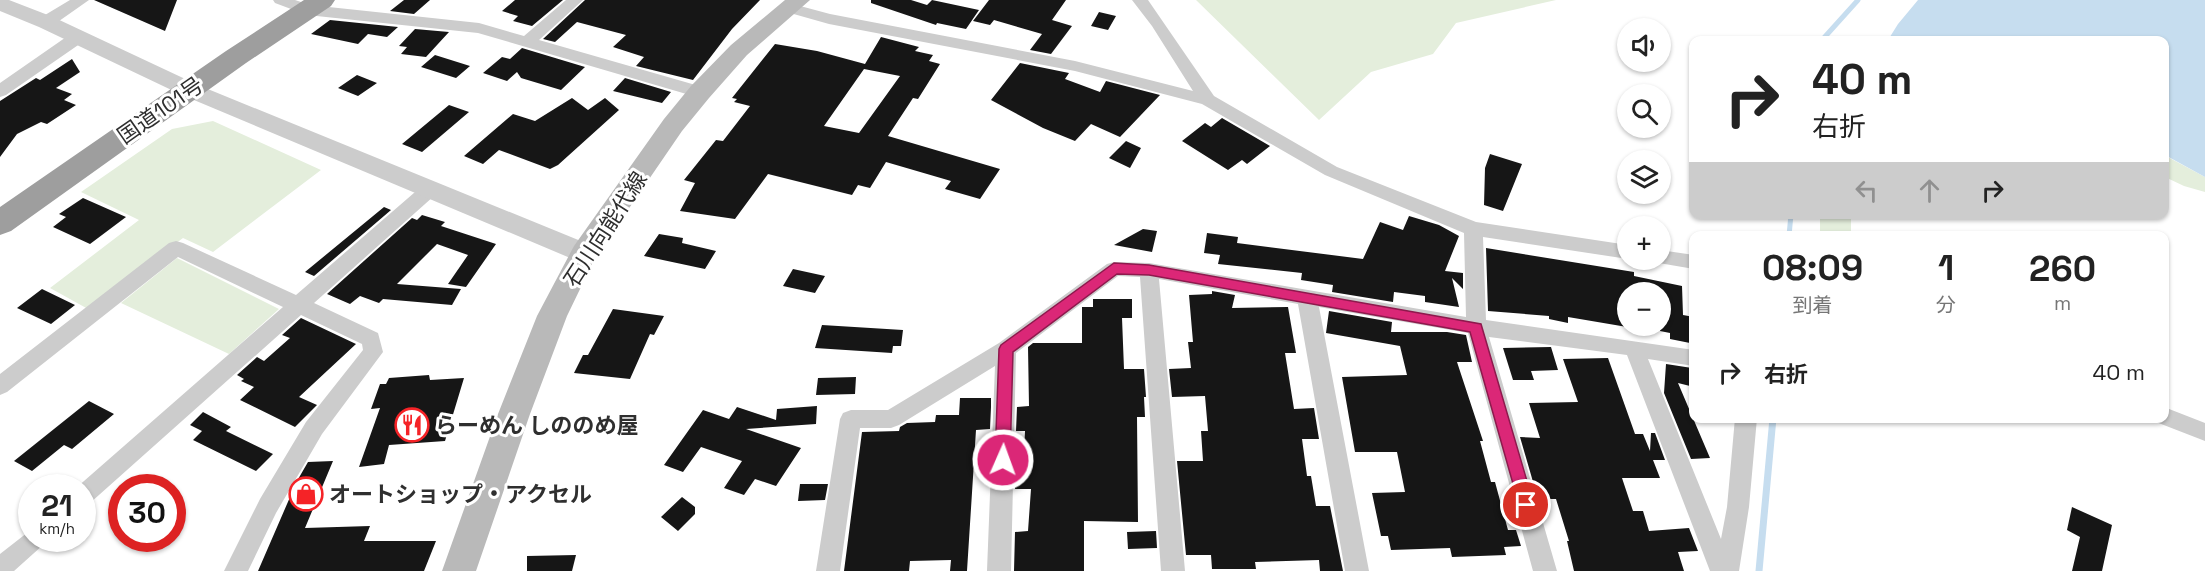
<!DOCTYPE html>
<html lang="ja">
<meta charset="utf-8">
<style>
body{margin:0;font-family:"Space Grotesk","Noto Sans JP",sans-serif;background:#f6f6f6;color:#222;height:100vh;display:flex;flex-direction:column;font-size:22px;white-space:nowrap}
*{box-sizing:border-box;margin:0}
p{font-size:20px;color:#767676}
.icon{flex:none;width:33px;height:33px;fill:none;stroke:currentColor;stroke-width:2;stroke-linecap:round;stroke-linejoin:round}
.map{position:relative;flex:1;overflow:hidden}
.sheet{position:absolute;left:1689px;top:231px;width:480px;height:192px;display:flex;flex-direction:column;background:#fff;border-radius:12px;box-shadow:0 2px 4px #0004}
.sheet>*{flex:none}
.guide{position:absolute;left:1689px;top:36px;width:480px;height:183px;border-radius:12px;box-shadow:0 2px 4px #0004;background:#fff;color:#222;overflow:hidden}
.fabs{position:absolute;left:1617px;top:18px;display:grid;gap:12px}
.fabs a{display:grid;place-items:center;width:54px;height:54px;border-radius:50%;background:#fff;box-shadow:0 2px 4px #0004;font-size:30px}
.speed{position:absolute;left:18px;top:474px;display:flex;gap:12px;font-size:30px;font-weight:700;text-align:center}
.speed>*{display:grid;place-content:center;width:78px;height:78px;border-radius:50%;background:#fff;box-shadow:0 2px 4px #0004;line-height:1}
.speed small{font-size:15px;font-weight:400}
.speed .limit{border:9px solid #d22;background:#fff;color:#111}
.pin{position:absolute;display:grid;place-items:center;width:51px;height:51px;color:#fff;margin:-26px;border:3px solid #fff;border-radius:50%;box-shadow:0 2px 6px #0007}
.me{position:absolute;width:66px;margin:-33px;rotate:2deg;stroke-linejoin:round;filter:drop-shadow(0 0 4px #0008)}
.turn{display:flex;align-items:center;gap:21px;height:126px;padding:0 24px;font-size:27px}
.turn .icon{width:78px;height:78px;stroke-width:2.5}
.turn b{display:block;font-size:42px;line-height:51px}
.lanes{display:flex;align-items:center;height:57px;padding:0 24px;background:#0003;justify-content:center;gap:30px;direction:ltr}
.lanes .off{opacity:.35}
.eta{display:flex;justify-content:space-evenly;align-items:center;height:102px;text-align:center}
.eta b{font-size:36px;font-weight:700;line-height:42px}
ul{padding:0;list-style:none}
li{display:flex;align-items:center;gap:18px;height:78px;padding:0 24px}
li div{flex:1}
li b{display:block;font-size:22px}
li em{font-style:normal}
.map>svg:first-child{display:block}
.green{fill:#e4eedc}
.water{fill:#c6ddef}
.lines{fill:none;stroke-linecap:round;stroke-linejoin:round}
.stream-far1{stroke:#c6ddef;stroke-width:5}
.stream{stroke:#c6ddef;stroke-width:7}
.building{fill:#161616;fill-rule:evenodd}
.minor{fill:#ccc;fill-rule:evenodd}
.tertiary{fill:#ccc;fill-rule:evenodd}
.secondary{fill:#b9b9b9;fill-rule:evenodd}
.trunk{fill:#9e9e9e;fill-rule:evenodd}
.route{fill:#db2777;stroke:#8e194d;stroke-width:1.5}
.labels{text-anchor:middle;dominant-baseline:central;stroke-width:6;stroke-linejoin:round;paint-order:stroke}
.street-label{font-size:22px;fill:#2f2f2f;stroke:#fff}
.poi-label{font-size:22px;font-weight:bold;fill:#2f2f2f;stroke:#fff;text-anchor:start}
</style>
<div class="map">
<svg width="2205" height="571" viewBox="0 0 2205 571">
<rect width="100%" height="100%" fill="#fff"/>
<!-- green -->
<path class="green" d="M1196 0H1556L1456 23 1433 54 1371 72 1319 120Z
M213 121 321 170 213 252 183 238 88 309 50 288 139 220 81 192 172 129Z
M2164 155 2205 177V192L2184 186 2165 177Z
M1820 215H1851V235H1820Z
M177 258 279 309 229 354 121 303Z"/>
<!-- water -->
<path class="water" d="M1918 0H2205V177L2165 155 2164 40H1888L1898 24Z"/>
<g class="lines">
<!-- stream-far1 -->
<path class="stream-far1" d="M1822 40 1858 0
M1789 236 1791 214"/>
<!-- stream -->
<path class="stream" d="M1759 571 1773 418"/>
</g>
<!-- building -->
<path class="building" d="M94 0H177L165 31Z
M404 0H430L414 14 390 11Z
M515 0H563L532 26 513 21 518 16 502 11Z
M585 0H760L732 29 693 80 636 66 644 57 613 47 626 35 577 22 555 42 543 39Z
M871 0H911L927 5 932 0 979 10 966 29 937 23 936 25 871 3Z
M989 0H1066L1052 20 1072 26 1051 54 1030 50 1042 34 994 20 990 25 973 21Z
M1099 12 1116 16 1108 30 1091 26Z
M330 20 398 27 387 37 368 34 358 44 311 34Z
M415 29 449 32 426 57 401 54 407 47 399 46Z
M881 37 919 47 915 51 933 55 929 61 940 64 918 99 913 98 888 136 1000 169 980 199 945 189 951 181 886 162 870 188 858 185 852 195 768 174 735 219 680 211 695 183 684 180 716 140 723 141 750 106 734 102 737 99 732 98 775 44 817 51 865 64ZM864 69 900 76 859 133 824 126Z
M522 48 585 67 561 90 521 78 517 72 507 81 483 73 502 57 510 59Z
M435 55 470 66 456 78 421 67Z
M72 59 80 72 56 88 72 94 64 100 76 105 47 124 41 122 17 134 0 157V101L36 78 40 80Z
M1020 63 1069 73 1065 79 1100 92 1106 81 1160 95 1120 137 1091 124 1075 141 1043 128 991 100Z
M357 75 377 83 358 96 338 88Z
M625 78 671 92 662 103 613 91Z
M572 98 588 110 605 98 619 110 558 165 550 169 499 150 483 164 464 156 513 114 535 121Z
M449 105 469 112 422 152 402 144Z
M1222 118 1270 146 1247 164 1242 160 1228 170 1182 141 1205 123 1211 127Z
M1126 141 1141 148 1130 168 1109 158Z
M1490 154 1522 164 1503 211 1484 205 1485 168Z
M83 198 126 217 90 244 53 227 66 217 59 214Z
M384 207 391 210 314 276 305 272Z
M422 215 445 222 441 226 496 244 466 287 448 284 468 255 437 244 397 284 461 289 452 305 383 299 379 303 360 296 350 304 327 294 412 218 417 220Z
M1409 216 1439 225 1459 236 1445 271 1463 273V289L1452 278 1459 307 1425 302V296L1394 292 1393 302 1332 292 1333 285 1301 280 1302 273 1218 264 1220 255 1204 253 1207 233 1238 237 1237 243 1363 259 1380 222 1403 230Z
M1143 229 1157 231 1152 252 1114 245Z
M659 234 683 238 682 243 716 251 705 269 644 256Z
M1486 248 1634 272V276L1682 286 1683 315 1694 317V339H1690V343L1670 339V333L1660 331V292H1628L1627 327 1568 317V323L1549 319V316L1488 311Z
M793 269 825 276 815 293 783 286Z
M42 289 75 305 51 324 17 308Z
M1212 291 1235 295 1232 308 1288 307 1296 353H1285L1294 409 1314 408 1319 439H1302L1307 476H1311L1316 506H1330L1343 571H1320L1319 560 1255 562 1256 569H1212L1211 555H1186L1177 461H1203L1201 431H1208L1205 396 1172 397 1169 369 1191 368 1188 342H1193L1189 295 1212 294Z
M1093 299H1132V318H1122L1124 369H1144L1146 397H1144L1145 417H1137L1138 522 1084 521V571H1014L1015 532 1028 531 1031 489H1015V474H1023L1025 431H1016L1017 407 1029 406 1028 347 1033 343H1082V307H1093Z
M613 309 664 316 654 335 650 334 630 379 574 373 583 355H588Z
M1329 311 1392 322 1391 332H1447L1466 335 1472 362H1457L1483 441H1480L1491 482H1495L1508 530H1516L1521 546 1504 547 1506 555 1452 557 1450 548 1391 550 1388 536H1381L1372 493 1405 492 1397 452H1355L1342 377 1407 375 1400 346 1326 333Z
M301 318 356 344 299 397 317 405 295 427 240 400 254 387 241 381 244 379 237 375 257 357 264 361 290 338 282 335Z
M822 325 903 330 901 346H893L892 353 815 348Z
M1551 347 1558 370 1531 371 1534 380H1513L1503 348Z
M1608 358 1635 434H1643L1650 451 1651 433H1655L1665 460H1653L1660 478H1622L1633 511H1643L1649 531 1689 528 1698 551 1678 552 1684 571H1574L1567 541H1569L1556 499H1538L1520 437 1540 438 1529 403 1578 402 1563 359Z
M1666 364 1692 368 1694 387 1678 383 1710 458 1691 459 1664 393Z
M429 375 430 380 464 378 445 441 389 445 384 464 359 467 380 408 371 409 380 384H386L389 378Z
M856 377 855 394 816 395 818 378Z
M960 398H991V407L990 429 976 430 967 571H950L951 560 910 561 909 571H844L862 432 899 431 900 427 907 423 935 422 936 415H959Z
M89 401 114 414 72 449 64 445 32 471 14 461Z
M817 406 816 424 746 429 801 448 776 486 755 479 744 495 724 488 742 461 701 447 683 472 664 465 703 410 729 419 737 407 776 420 777 409Z
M203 412 231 427 226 431 273 454 256 471 193 440 202 431 190 425Z
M333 461 305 528 370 526 364 541H436L424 571H258L297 481 308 462Z
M800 484H828L825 500 798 501Z
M682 497 695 507V514L678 531 661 517Z
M2072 507 2112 525 2102 571H2072L2080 537 2067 530Z
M1156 531 1157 548 1128 549 1127 532Z
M576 555 572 571H527V556Z"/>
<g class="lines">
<!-- minor -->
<path class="minor" d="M70 0H89L52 26H40L38 22 40 18Z
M273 0H295L310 5 479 23 524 36 566 0H583L539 40 706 88 708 92 706 96 700 98 478 33 307 15 275 3Z
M1132 0H1148L1214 96 1337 167 1476 222 1628 245V259L1483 237 1486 320 1694 350V366L1648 359 1721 539 1727 507 1735 418H1757L1749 507 1739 571H1710L1627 355 1489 337 1557 571H1533L1468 333 1319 307 1369 571H1345L1298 304 1159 279 1185 571H1161L1140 277 1118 276 1016 353 1011 571H987L995 366 899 425 891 428H860L840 571H816L840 419 843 413 851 410H888L999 343 1107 264 1114 262 1149 263 1466 317 1464 233 1325 175 1202 104 1075 71 829 24 783 11 781 8 789 3 830 14 1075 61 1193 91 1152 26Z
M78 32 84 33 86 37 84 41 6 95 0 97V83L72 33Z
M428 184 434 186 437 191 434 196 314 303 378 333 383 352 322 434 276 513 248 571H224L260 499 306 422 363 350 362 344 301 315 90 503 82 506V488H76L283 307 178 257 7 392 0 395V374L169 243 176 241 183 243 296 295 422 186Z
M1660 250 1694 255V269L1653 262 1652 260H1660Z
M2164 407 2205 423V441L2156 422 2155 418H2164Z
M32 529V538H46L43 545 14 571H0V554Z"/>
<!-- tertiary -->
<path class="tertiary" d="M0 0H9L53 17 198 85 593 246 596 253 593 260 584 262 575 260 182 95 39 27 0 11Z"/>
<!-- secondary -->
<path class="secondary" d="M785 0H810L747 55 709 98 682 131 595 258 567 316 530 414 476 571H442L498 414 537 316 574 246 664 119 691 86 731 45Z"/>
<!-- trunk -->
<path class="trunk" d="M304 0H335L331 6 246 63 11 231 0 235V207L226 51Z"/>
</g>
<!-- route -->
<path class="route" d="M1114 263 1149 265 1481 324 1534 505 1532 509 1526 512 1521 509 1519 505 1470 332 1149 275 1117 274 1013 352 1010 460 1008 465 1003 467 997 465 995 460 999 349 1001 345Z"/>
<!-- icons -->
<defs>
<g id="restaurant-ring" transform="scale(1.725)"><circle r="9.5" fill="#fff" stroke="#f52327" stroke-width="1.5"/><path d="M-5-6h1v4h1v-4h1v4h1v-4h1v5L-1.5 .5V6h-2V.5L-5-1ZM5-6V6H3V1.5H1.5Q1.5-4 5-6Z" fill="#f52327"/></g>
<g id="shop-ring" transform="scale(1.725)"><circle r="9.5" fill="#fff" stroke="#f52327" stroke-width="1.5"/><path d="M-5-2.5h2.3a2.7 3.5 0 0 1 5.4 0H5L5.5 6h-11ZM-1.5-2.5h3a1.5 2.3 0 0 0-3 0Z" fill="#f52327"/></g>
</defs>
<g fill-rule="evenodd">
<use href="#restaurant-ring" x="412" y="425"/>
<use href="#shop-ring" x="306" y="494"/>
</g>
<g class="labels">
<!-- street labels -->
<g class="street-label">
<text transform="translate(160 110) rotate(-35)">国道101号</text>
<text transform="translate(605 229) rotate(-57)">石川向能代線</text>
</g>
<!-- poi labels -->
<g class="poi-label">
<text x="435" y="425">らーめん しののめ屋</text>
<text x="329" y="494">オートショップ・アクセル</text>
</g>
</g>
</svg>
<div class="fabs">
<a><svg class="icon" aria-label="sound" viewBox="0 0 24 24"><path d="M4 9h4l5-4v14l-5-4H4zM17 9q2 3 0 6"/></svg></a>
<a><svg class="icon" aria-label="search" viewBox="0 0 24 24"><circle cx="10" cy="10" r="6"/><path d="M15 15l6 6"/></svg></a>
<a><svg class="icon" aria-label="layers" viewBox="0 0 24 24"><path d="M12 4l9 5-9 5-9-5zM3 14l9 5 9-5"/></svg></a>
<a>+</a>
<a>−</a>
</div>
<div class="speed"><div>21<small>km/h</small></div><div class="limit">30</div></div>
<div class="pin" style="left:1526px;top:505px;background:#d93025"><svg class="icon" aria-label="arrive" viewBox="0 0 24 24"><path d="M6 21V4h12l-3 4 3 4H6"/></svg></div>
<svg class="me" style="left:1003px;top:460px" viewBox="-20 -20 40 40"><circle r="17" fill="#db2777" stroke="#fff" stroke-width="3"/><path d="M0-11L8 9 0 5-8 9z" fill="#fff"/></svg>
<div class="guide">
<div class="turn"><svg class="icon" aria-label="right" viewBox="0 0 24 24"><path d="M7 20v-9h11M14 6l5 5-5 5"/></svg><div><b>40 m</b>右折</div></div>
<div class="lanes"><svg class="icon off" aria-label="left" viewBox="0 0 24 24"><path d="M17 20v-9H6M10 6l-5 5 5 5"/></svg><svg class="icon off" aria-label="ahead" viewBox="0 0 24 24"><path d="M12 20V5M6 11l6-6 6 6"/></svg><svg class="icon" aria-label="right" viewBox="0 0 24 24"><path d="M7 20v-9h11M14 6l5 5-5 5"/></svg></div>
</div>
<section class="sheet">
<div class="eta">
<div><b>08:09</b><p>到着</p></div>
<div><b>1</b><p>分</p></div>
<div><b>260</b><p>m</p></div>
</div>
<ul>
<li><svg class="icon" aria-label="right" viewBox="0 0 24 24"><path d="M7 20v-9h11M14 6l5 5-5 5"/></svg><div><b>右折</b></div><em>40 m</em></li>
</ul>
</section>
</div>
